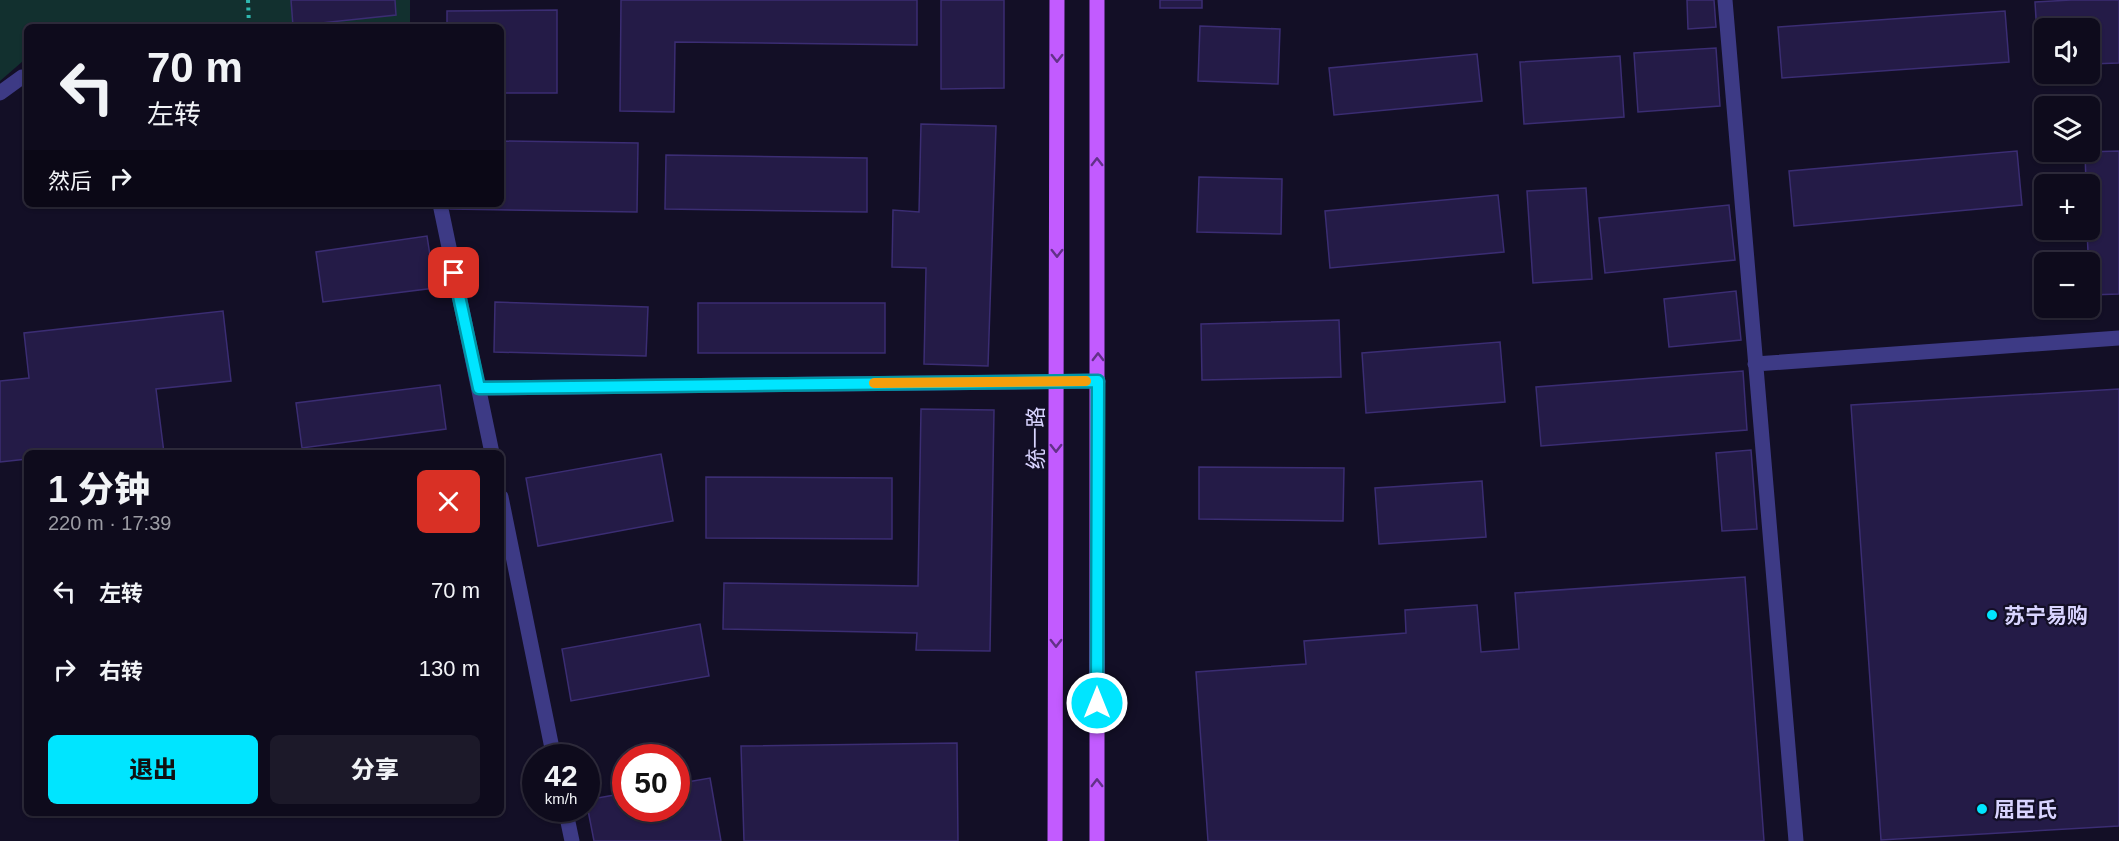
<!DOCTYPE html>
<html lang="zh">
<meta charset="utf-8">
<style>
body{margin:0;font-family:Arial,"Noto Sans SC",sans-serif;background:#1c1929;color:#f1f3f6;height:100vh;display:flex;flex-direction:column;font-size:22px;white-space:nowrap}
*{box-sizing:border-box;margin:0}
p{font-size:20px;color:#9b9ba3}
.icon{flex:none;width:33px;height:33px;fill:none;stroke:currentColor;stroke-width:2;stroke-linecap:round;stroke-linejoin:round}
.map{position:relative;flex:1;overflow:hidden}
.details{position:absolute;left:24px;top:450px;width:480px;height:366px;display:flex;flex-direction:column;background:#0e0b1c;border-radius:9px;box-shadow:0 2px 4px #0004,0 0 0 2px #2e2b3b}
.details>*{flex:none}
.guide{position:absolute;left:24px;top:24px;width:480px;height:183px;border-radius:9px;box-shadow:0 2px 4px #0004,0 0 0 2px #2e2b3b;background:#0e0b1c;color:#f1f3f6;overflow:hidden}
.buttons{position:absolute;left:2034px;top:18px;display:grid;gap:12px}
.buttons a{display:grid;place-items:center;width:66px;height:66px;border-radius:9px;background:#0e0b1c;box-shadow:0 2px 4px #0004,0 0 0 2px #2e2b3b;font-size:30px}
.speed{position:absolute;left:522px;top:744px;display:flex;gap:12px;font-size:30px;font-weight:700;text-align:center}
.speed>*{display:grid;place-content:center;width:78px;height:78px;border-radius:50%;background:#0e0b1c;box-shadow:0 2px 4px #0004,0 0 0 2px #2e2b3b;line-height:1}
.speed small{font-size:15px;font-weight:400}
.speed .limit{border:9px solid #d22;background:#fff;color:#111}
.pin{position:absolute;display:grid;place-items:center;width:51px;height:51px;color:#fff;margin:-26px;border-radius:12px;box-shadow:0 3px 9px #0006}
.me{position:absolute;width:66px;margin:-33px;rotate:0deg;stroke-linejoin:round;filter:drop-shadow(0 0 4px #0008)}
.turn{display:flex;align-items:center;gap:21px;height:126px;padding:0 24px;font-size:27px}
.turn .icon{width:78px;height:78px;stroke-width:2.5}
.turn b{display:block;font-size:42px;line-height:51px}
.then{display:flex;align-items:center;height:57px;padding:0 24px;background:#0003;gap:12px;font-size:22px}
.round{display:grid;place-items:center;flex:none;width:63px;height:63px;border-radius:9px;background:#1c1929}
.summary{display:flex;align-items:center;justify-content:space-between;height:102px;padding:0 24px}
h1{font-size:36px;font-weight:800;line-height:45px}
.primary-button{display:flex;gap:12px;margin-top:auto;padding:12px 24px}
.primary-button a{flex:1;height:69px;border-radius:9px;background:#00e5ff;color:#111;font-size:24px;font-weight:800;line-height:69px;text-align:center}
.primary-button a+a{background:#1c1929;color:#f1f3f6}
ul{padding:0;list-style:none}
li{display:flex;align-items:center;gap:18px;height:78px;padding:0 24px}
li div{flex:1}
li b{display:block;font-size:22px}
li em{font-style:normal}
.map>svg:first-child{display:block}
.green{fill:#12302f}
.building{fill:#241b47;stroke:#3b2d73;stroke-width:1.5}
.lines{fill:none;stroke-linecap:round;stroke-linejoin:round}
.path{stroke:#2fb8b0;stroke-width:4;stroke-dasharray:3 4.5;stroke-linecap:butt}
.minor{stroke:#3d3a85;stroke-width:15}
.major{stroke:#c25bff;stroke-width:15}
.oneway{stroke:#623188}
.route-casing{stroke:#0095a6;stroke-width:15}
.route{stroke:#00e5ff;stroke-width:10}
.slow{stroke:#f59e0b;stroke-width:10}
.poi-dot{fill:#00e5ff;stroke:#130f26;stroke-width:2}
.labels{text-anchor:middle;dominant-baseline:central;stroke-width:4.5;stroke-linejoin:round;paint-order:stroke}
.street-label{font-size:21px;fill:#d9d4ff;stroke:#130f26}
.poi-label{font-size:21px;font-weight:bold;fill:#d9d4ff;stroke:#130f26;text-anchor:start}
</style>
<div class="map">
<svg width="2119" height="841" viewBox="0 0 2119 841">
<rect width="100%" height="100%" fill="#130f26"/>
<!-- green -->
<path class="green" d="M0 0H410V27H27V61H23L0 81Z"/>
<!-- building -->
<path class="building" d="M291 0H395L396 15 293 26Z
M621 0H917V45L675 42 674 112 620 111Z
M941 0H1004V88L941 89Z
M1160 0H1202V8H1160Z
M1687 0H1714L1716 27 1688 29Z
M2071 0H2119V63L2090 64V28H2044V67H2039L2035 2Z
M557 10V93H501V27H447V11Z
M2005 11 2009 62 1782 78 1778 27Z
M1200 26 1280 29 1278 84 1198 81Z
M1716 48 1720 106 1638 112 1634 53Z
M1477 54 1482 101 1334 115 1329 68Z
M1620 56 1624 117 1524 124 1520 62Z
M921 124 996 126 988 366 924 364 926 268 892 267 893 210 919 212Z
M501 141 638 143 637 212 450 209V204H501Z
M2017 151 2022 205 1794 226 1789 171Z
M2119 151V294L2090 295 2087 230H2090V184H2086L2085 152Z
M666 155 867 158V212L665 209Z
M1199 177 1282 179 1281 234 1197 232Z
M1586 188 1592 279 1533 283 1527 191Z
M1498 195 1504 252 1330 268 1325 211Z
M1729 205 1735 260 1605 273 1599 218Z
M427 236 435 288 323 302 316 252Z
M1736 291 1741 340 1669 347 1664 299Z
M495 302 648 307 646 356 494 352Z
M698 303H885V353H698Z
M223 311 231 381 156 389 164 453H27V459L0 462V381L29 378 24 333Z
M1339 320 1341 377 1202 380 1201 324Z
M1500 342 1505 402 1366 413 1362 353Z
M1743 371 1747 430 1541 446 1536 387Z
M440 385 446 429 302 448 296 403Z
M2119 389V826L1881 840 1851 405Z
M921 409 994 410 990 651 916 650 917 633 723 629 724 583 918 586Z
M1751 450 1757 529 1722 531 1716 453Z
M661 454 673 521 538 546 526 478Z
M1199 467 1344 468 1343 521 1199 519Z
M706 477 892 478V539L706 538Z
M1482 481 1486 537 1379 544 1375 488Z
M1745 577 1764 841H1208L1196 672 1306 664 1304 641 1406 633 1405 610 1477 605 1481 652 1519 649 1515 593Z
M700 624 709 676 571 701 562 649Z
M957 743 958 841H744L741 746Z
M710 778 721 841H594L586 800 626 793V808H676V784Z"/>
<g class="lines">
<!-- path -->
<path class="path" d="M248 0 249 27"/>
<!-- minor -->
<path class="minor" d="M1725 0 1796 841
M0 93 22 77H27
M440 204 492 453
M1755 364 2119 338
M479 388 1098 381
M501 497 554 758
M565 808 572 841"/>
<!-- major -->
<path class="major" d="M1097 0V841
M1055 841 1057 0"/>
</g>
<!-- one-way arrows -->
<defs><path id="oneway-chevron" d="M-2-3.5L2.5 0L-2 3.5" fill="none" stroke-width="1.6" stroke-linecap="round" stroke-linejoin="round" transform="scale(1.5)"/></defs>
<g class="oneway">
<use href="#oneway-chevron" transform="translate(1057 58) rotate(90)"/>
<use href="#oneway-chevron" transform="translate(1097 162) rotate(-90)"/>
<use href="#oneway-chevron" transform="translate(1057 253) rotate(90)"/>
<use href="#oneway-chevron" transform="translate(1098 357) rotate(-90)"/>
<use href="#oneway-chevron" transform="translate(1056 448) rotate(90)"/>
<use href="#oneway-chevron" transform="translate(1056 643) rotate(90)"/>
<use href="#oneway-chevron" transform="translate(1097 783) rotate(-90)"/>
</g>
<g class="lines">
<!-- route casing -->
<g class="route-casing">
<path id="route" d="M454 273 479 388 1098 381 1097 703"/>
</g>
<!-- route -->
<use href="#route" class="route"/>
<!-- slow -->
<path class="slow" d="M874 383 1086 381"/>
</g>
<!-- markers -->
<g class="poi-dot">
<circle cx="1992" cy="615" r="6"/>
<circle cx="1982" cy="809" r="6"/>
</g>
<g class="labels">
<!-- street labels -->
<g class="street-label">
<text transform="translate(1035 438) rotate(-90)">统一路</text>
</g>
<!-- poi labels -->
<g class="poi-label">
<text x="2004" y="615">苏宁易购</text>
<text x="1994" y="809">屈臣氏</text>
</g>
</g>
</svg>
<div class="buttons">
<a><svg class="icon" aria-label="sound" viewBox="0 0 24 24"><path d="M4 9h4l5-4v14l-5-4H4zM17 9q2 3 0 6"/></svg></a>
<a><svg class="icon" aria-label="layers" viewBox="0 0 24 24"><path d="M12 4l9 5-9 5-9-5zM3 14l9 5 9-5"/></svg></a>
<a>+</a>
<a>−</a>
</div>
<div class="speed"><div>42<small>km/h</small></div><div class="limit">50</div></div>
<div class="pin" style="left:454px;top:273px;background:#d93025"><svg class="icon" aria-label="arrive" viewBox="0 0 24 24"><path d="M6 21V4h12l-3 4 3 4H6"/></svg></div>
<svg class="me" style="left:1097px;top:703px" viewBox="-20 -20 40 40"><circle r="17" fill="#00e5ff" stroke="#fff" stroke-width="3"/><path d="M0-11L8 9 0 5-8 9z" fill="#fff"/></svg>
<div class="guide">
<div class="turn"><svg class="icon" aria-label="left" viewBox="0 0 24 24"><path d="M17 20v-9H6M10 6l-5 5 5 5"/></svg><div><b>70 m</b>左转</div></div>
<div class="then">然后<svg class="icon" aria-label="right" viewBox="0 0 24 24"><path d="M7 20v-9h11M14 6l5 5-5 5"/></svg></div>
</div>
<section class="details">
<div class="summary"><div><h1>1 分钟</h1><p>220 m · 17:39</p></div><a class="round" style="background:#d93025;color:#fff"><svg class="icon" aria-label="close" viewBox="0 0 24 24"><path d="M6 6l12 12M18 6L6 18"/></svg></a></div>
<ul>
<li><svg class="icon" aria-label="left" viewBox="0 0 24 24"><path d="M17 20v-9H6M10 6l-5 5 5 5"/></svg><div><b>左转</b></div><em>70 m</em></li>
<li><svg class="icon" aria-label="right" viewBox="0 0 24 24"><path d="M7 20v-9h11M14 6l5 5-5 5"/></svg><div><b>右转</b></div><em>130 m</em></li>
</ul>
<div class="primary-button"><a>退出</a><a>分享</a></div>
</section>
</div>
